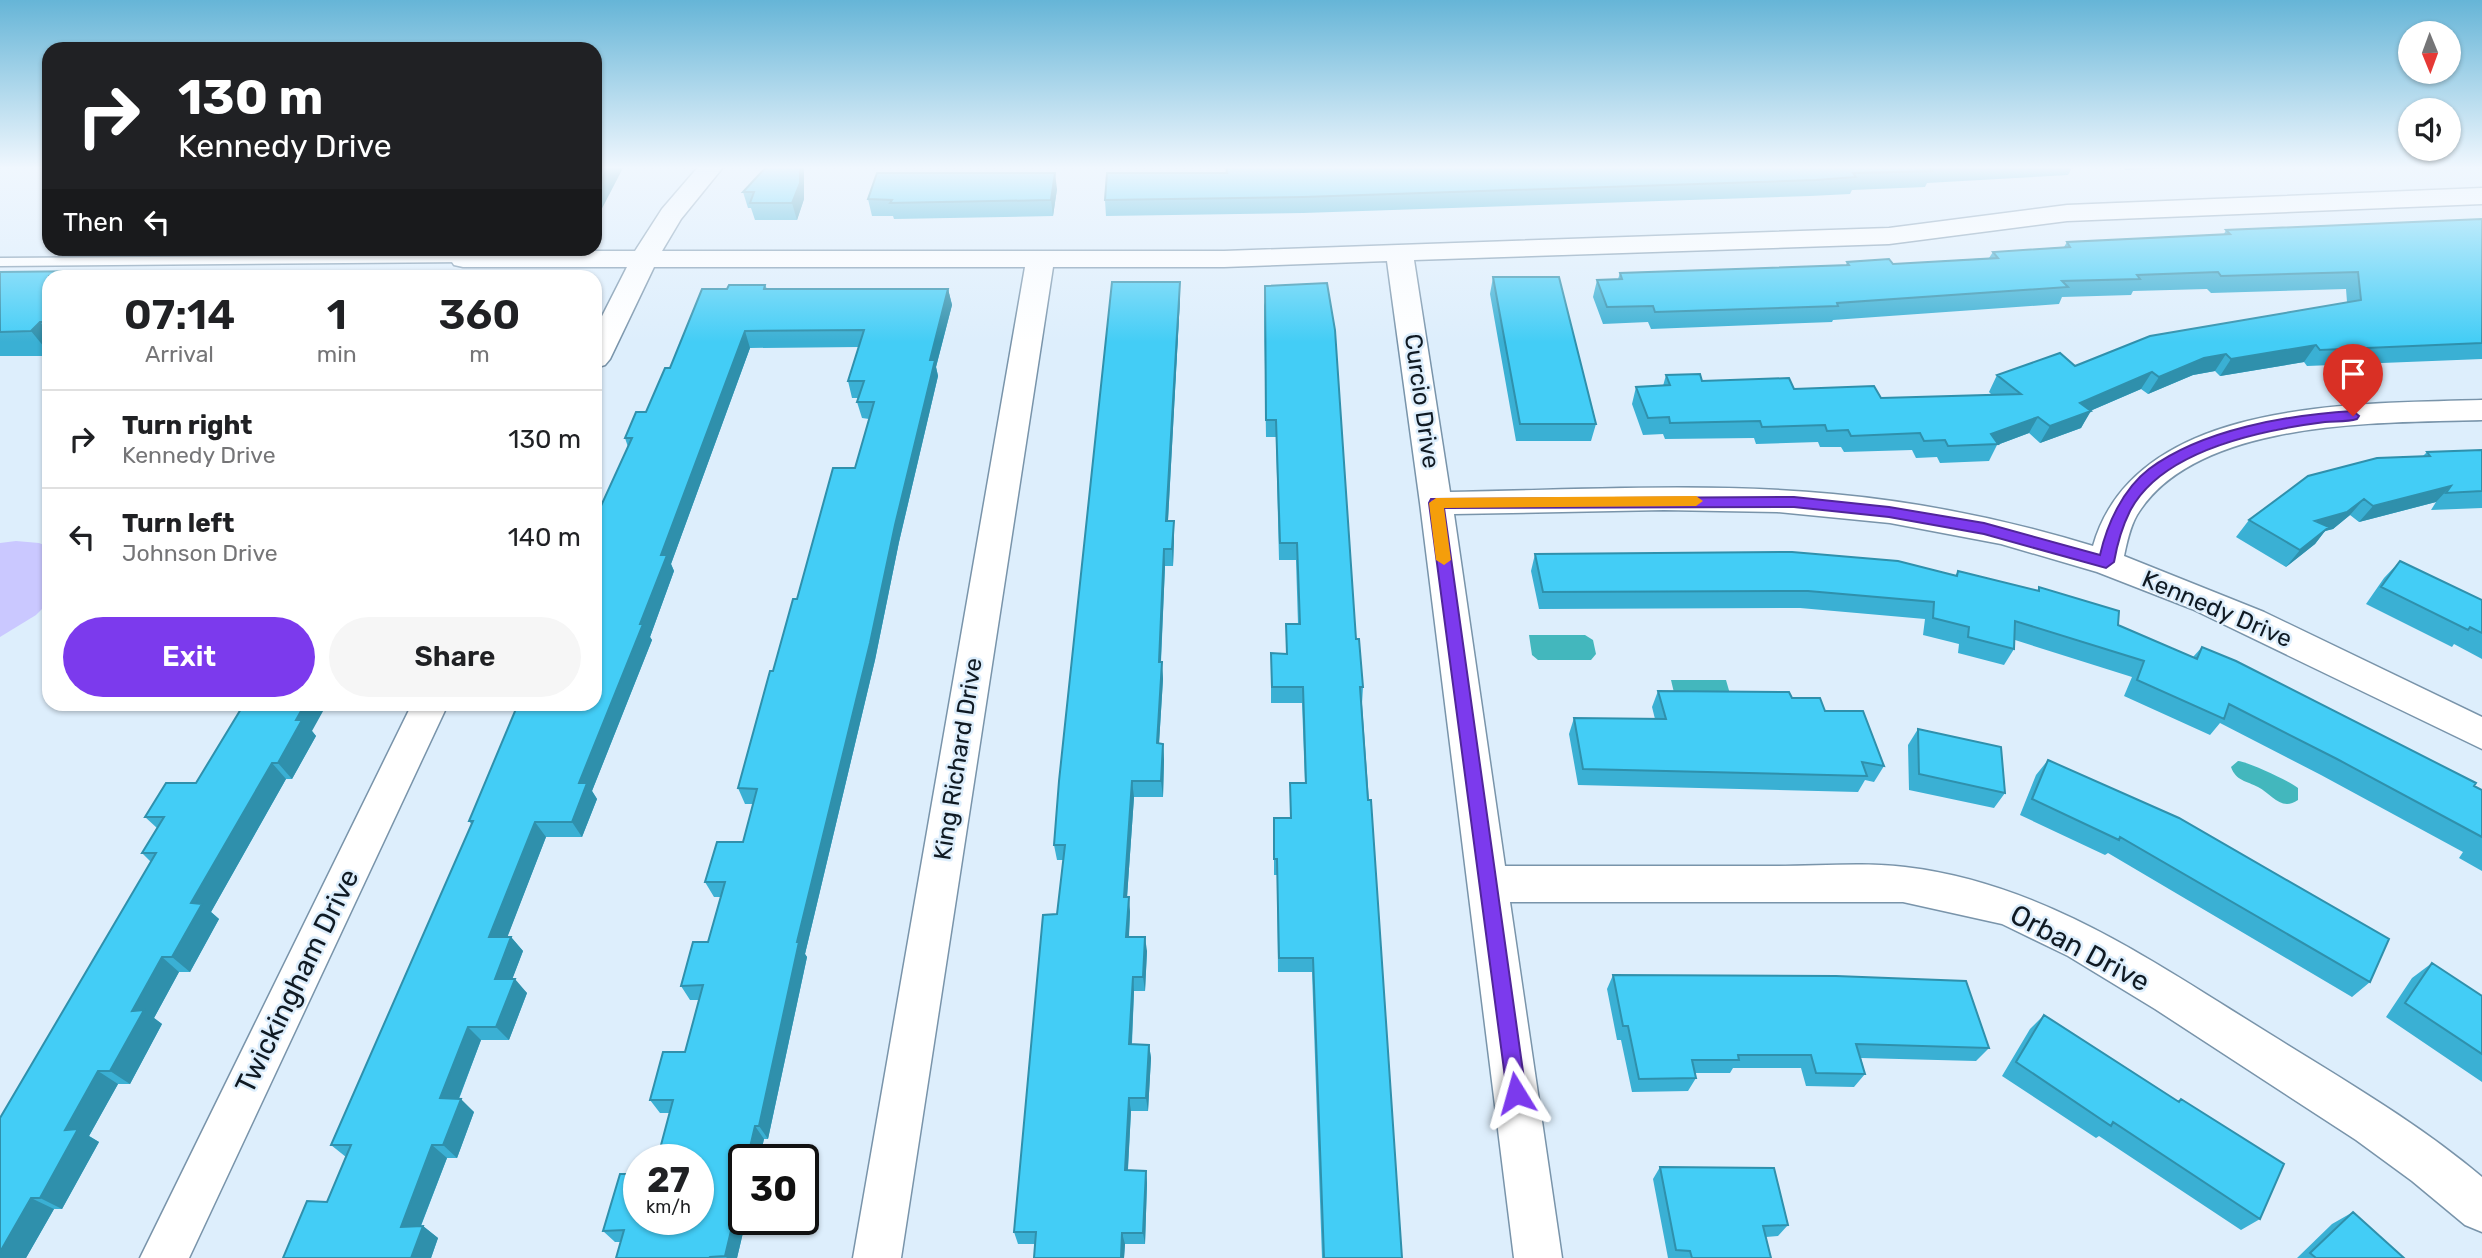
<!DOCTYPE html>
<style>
body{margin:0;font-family:Rubik,sans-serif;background:#f6f6f6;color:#202124;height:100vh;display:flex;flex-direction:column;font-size:26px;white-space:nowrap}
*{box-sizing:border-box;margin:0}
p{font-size:23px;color:#757577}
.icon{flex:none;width:38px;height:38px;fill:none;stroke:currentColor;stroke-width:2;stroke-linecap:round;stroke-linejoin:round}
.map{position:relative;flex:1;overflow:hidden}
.panel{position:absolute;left:42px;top:270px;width:560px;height:441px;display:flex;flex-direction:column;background:#fff;border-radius:21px;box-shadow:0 2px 5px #0004}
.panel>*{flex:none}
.banner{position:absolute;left:42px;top:42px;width:560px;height:214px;border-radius:21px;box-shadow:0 2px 5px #0004;background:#202124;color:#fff;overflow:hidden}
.needle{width:46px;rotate:179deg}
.fabs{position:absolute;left:2398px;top:21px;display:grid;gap:14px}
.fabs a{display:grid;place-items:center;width:63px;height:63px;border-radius:50%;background:#fff;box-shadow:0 2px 5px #0004;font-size:35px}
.speed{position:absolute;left:623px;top:1144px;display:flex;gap:14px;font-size:35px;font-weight:700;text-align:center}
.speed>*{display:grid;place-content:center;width:91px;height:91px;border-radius:50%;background:#fff;box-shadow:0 2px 5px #0004;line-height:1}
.speed small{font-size:18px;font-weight:400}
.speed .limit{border:4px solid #111;border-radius:10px;background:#fff;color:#111}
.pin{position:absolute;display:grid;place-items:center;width:60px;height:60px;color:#fff;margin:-72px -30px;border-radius:50% 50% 50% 0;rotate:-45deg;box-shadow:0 0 7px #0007}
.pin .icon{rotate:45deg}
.me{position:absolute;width:77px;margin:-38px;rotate:352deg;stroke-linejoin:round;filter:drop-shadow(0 0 5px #0008)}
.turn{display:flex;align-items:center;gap:24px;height:147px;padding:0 21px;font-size:32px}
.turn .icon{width:91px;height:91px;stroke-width:2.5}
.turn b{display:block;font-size:49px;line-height:60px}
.then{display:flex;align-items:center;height:66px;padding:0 21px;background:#0003;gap:14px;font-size:26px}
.eta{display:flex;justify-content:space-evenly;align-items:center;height:119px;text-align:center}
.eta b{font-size:42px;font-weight:600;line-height:49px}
.cta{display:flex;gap:14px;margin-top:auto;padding:14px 21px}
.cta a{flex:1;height:80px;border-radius:42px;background:#7c3aed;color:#fff;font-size:28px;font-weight:600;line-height:80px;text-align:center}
.cta a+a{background:#f6f6f6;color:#202124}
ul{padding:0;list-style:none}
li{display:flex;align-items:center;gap:21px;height:98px;padding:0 21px;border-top:2px solid #e0e0e0}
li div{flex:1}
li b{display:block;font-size:26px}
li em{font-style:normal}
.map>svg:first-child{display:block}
.green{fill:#cac8ff}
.water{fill:#43b7bd}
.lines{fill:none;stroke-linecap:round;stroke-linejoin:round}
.lane-casing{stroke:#7994aa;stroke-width:3}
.street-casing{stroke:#7994aa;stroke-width:3}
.lane{fill:#fff;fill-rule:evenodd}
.street{fill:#fff;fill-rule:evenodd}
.wall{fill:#3ab0d4}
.shaded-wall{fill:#2f90ac}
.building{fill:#43cdf6;stroke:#2f90ac;stroke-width:2}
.route{fill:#7c3aed;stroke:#51269a;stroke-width:2}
.slow{fill:#f59e0b}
.labels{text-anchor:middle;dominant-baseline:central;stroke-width:5;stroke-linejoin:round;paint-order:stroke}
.street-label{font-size:24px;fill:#101a23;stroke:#ddeefc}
.near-street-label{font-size:28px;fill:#101a23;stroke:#ddeefc}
</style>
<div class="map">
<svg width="2482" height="1258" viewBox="0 0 2482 1258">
<rect width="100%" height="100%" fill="#ddeefc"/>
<!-- green -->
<path class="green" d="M16 541 39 543 49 547V602L36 615 0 637V543Z"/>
<!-- water -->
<path class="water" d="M1529 635H1585L1593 640 1596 654 1591 660H1538L1532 655Z
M1671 680H1726L1732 701H1676Z
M2238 761C2249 762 2289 781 2298 788V800C2281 812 2272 794 2258 787 2247 781 2236 781 2231 767Z"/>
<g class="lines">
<!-- lane casing -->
<g class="lane-casing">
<path id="lane" d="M463 255 468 256V262L0 266V258Z"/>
</g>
<!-- street casing -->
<g class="street-casing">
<path id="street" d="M699 166H724L681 219 662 251H1224L1889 228 2067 205 2482 188V204L2067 221 1889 244 1414 260 1450 492C1578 490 1706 482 1833 494 1921 502 2008 520 2093 546 2135 397 2359 404 2482 400V420C2382 423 2196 418 2137 515 2130 527 2127 542 2124 556L2264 612 2482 717V749L2192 609 2097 572 2001 544 1890 523 1777 512 1664 510 1454 514 1505 866C1596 866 1687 866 1777 866 1819 866 1864 862 1905 867 2043 883 2155 963 2270 1034 2342 1079 2417 1122 2482 1177V1232L2465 1225 2412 1181 2356 1140 2155 1009 2068 956 2002 924 1903 902H1510L1562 1258H1514L1420 503 1387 261 1224 267H1053L901 1258H853L1025 267H654L610 359 605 365 595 368V330L627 267H463L454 265 450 259 454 253 463 251H635L662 209Z
M412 704H448L189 1258H140Z"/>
</g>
<!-- lane -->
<use href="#lane" class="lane"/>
<!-- street -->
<use href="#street" class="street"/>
</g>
<!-- wall -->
<path class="wall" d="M767 166 804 199 797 220H755L751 208H748L743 192Z
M1226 166H2073L2068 175 1927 183 1925 187 1852 190 1850 194 1810 196 1303 213 1106 216 1105 200 1226 173Z
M2121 166H2234L2125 170Z
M1057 189 1053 216 894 219 893 216H872L868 199Z
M2482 219V359L2307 366 2304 362 2220 376 2215 371 2193 375 2148 394 2141 389 2090 411 2081 428 2040 443 2029 433 1997 445 1989 461 1940 463 1937 457 1916 458 1912 450 1844 452 1841 447H1820L1818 442 1756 444 1754 438 1665 439 1663 434 1643 435 1632 404 1636 387 1663 386 1666 375 1702 381 1794 389 1881 398 1992 395 1989 392 1997 375 2075 366 2347 302 2346 289 2211 293 2207 289 2133 291 2131 295 2062 297 2059 304 1833 320 1832 322 1651 329 1648 322 1603 324 1593 297 1597 280 1618 279 1620 273 1846 265 1847 262 1893 264 1989 258 1993 252 2064 247 2067 242 2224 234 2226 230Z
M87 271 90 276H49V356H0V272Z
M1493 277 1596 424 1591 441H1516L1490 294Z
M765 285 767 289H948L952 305 936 367 938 376 899 542 875 660 805 954 807 957 768 1139H764L759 1160H744V1220H746L737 1258H616L621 1242H615L603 1231 698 1220 670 1113H660L650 1100 685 1052 699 1000H690L681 986 708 942 721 897H714L705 882 743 842 753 804H745L738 788 773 671 797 599 855 468 869 419 862 418 857 402 859 398H852L848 381 859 347 750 348 671 564 674 571 650 637 652 640 592 791 597 799 582 837H546L507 937H511L523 951 512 979 527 993 509 1040H481L459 1099 474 1112 457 1158H447L421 1226H423L438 1238 431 1258H283L327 1202 346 1157 331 1145 472 825 469 821 628 447 625 438 646 412 670 368 727 289Z
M1180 299 1168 521 1174 538 1173 566H1165L1161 662 1163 679 1159 744H1163L1164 760 1163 797H1134L1127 897 1130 912 1129 937 1147 951 1145 991H1134L1132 1044 1149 1045 1151 1058 1148 1111H1131L1128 1170 1146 1171 1147 1183 1145 1244H1125L1124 1258H1034L1035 1244H1018L1014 1232 1057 914 1064 860H1057L1054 845Z
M1264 302 1356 639 1363 687 1362 704 1402 1258H1322L1312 972H1278L1277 875H1274V818H1290V783H1305L1302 703H1271V653L1286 654V624H1298L1296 560H1279L1276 437H1266Z
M2482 450V508L2431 510 2436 502 2359 522 2350 515 2333 529 2325 531 2315 544 2286 567 2236 537 2249 520 2423 456 2427 452Z
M1535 554 1955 576 1958 571 2037 591 2039 587 2118 625 2193 657 2202 647 2482 790V871L2459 858 2463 852 2321 775 2220 723 2210 735 2124 696 2132 677 2015 640 2014 649 2004 665 1958 653 1959 644 1923 635 1925 619 1800 608 1539 609 1531 571Z
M2400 561 2482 600V659L2454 644 2452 647 2366 604 2384 578Z
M1658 691 1792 698 1825 711 1884 766 1874 782 1865 780 1858 792 1578 785 1569 734 1574 718 1655 719 1652 707Z
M1918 729 2005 793 1994 808 1909 790 1908 745Z
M312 731 316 736 292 779H286L211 912 219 919 190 972H179L154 1018 162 1024 130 1084H118L89 1136 99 1142 62 1209H54L26 1258H0L151 862 142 853 157 828 145 817 196 783Z
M2048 760 2370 982 2352 997 2108 853 2105 855 2020 815 2036 775Z
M2432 963 2482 996V1082L2386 1017 2412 978Z
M1613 975 1989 1048 1976 1061 1861 1058 1865 1074 1854 1087 1806 1086 1801 1068H1733L1730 1073H1695L1696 1078 1688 1091 1632 1092 1621 1040H1617L1607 989Z
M2044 1015 2177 1101 2181 1099 2260 1219 2241 1230 2099 1136 2096 1138 2002 1076 2030 1029Z
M1660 1167 1788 1225 1778 1236 1766 1237 1771 1258H1668L1653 1179Z
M2353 1212 2404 1258H2297L2332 1224Z"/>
<!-- shaded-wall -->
<path class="shaded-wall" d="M609 166H624L595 222V193Z
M800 166H804V199L797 220 792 203Z
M1055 173 1057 189 1053 216 1051 200Z
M87 271 90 276H82Z
M1180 282V299L1167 538 1166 521Z
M948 289 952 305 936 367 938 376 899 542 875 660 805 954 807 957 768 1139 759 1126 797 942 930 360Z
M40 322 49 333V353L31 331Z
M745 331 750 348 671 564 674 571 650 637 652 640 592 791 597 799 582 837 572 822 579 783 640 624 661 555Z
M2316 345 2304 362 2220 376 2231 359Z
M2226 354 2215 371 2193 375 2148 394 2159 377 2204 358Z
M2152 372 2141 389 2083 414 2091 411 2081 428 2040 443 2050 426 2080 403Z
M2038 417 2029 433 1997 445 1998 444 1991 434Z
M2451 486 2436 502 2359 522 2373 506Z
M2364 499 2350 515 2333 529 2325 531 2315 544 2286 567 2300 550 2315 521Z
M1174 521V538L1173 566 1172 549Z
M1164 549 1165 566 1160 679 1159 662Z
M1162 662 1163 679 1158 759 1157 743Z
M305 704H327L312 731 316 736 292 779 278 763 296 720Z
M1163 744 1164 760 1163 797 1161 781Z
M272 763 286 779 211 912 219 919 190 972 172 957 191 903Z
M1132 781 1134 797 1126 912 1124 897Z
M535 822 546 837 502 951 489 937Z
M1129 897 1130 912 1128 952 1126 937Z
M511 937 523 951 507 993 495 979Z
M1145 937 1147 951 1145 991 1143 977Z
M162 957 179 972 154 1018 162 1024 130 1084 110 1071 132 1011Z
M1133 977 1134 991 1131 1058 1129 1044Z
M515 979 527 993 509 1040 496 1027Z
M468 1027 481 1040 454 1111 440 1098Z
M1149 1045 1151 1058 1148 1111 1146 1098Z
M98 1071 118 1084 89 1136 99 1142 62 1209 40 1198 65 1130Z
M1129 1098 1131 1111 1127 1183 1125 1170Z
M461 1099 474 1112 457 1158 443 1145Z
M755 1126 764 1139 759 1160H747Z
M432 1145 447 1158 416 1238 401 1227Z
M1146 1171 1147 1183 1145 1244 1143 1233Z
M744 1176V1220H746L737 1258H727L725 1256Z
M31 1198 54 1209 26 1258H0V1252Z
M423 1226 438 1238 431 1258H411Z
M1122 1233 1125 1244 1124 1258H1121Z"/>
<!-- building -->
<path class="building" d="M595 166H609L595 193Z
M767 166H800V183L792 203H750L754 192H743Z
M1226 166H1944L1929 167 1932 171 1853 173 1856 177 1816 180 1303 197 1105 200 1107 173H1227Z
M877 173H1055L1051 200 890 203 892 200 868 199Z
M2482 219V343L2320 350 2316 345 2231 359 2226 354 2204 358 2159 377 2152 372 2080 403 2091 411 2050 426 2038 417 1991 434 1998 444 1948 446 1945 440 1924 441 1920 433 1851 436 1848 430 1827 431 1825 425 1762 427 1760 421 1670 423 1669 417 1648 418 1636 387 1670 385 1666 375 1700 374 1702 381 1789 378 1794 389 1874 386 1881 398 2021 394 1997 375 2060 353 2075 366 2150 336 2361 300 2358 272 2221 276 2218 272 2137 275 2140 279 2062 281 2068 287 1837 303 1838 306 1655 312 1653 306 1607 307 1597 280 1622 279 1620 273 1849 265 1847 262 1889 259 1893 264 1998 258 1993 252 2070 247 2067 242 2230 234 2226 230Z
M87 271 82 276H49V322H40L31 331 0 332V272Z
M1493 277H1559L1596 424H1520Z
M1112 282H1180L1166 521H1174L1172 549H1164L1159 662H1162L1157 743 1163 744 1161 781H1132L1124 897H1129L1126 937H1145L1143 977H1133L1129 1044 1149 1045 1146 1098H1129L1125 1170 1146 1171 1143 1233H1122L1121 1258H1034L1036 1232H1014L1043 915 1057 914 1065 845H1054L1059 781Z
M1327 283 1335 330 1356 639H1359L1363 687H1360L1368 800H1371L1402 1258H1324L1313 958H1279L1277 859H1274V818H1291L1290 783H1306L1303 687H1272L1271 653 1287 654 1286 624H1300L1297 543H1280L1276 420H1266L1265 286Z
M729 285H765L764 289H948L930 360H935L895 525 870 643 797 942H799L759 1126H755L747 1160H744V1176L725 1256 710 1257 709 1258H616L624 1230 603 1231 620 1174H639V1220H698V1160H657L673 1100H650L663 1052H685L703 985 681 986 693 942H708L725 882H705L717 842H743L757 789 738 788 770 671H773L793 599H797L833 468H855L874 402H857L864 381H848L864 330 745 331 661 555H667L640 624H643L579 783H587L572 822H535L489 937H511L495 979H515L496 1027H468L440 1098 461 1099 443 1145H432L401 1227 423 1226 411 1258H283L307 1201 327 1202 351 1145H331L473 821H469L518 704H595V519L632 438H625L636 412H646L665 368H670L702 289H727Z
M2482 450V491L2446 493 2451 486 2373 506 2364 499 2347 512 2315 521 2329 527 2300 550 2249 520 2308 476 2377 458 2430 456 2427 452Z
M1792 552 1898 561 1957 576 1958 571 2039 591V587L2119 611 2118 625 2197 659 2202 647 2236 661 2476 783 2474 786 2482 790V837L2337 759 2229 704 2224 719 2137 680 2144 661 2015 621 2014 649 1968 637 1969 627 1933 618 1934 602 1808 591 1543 592 1535 554Z
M2400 561 2482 600V633L2470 627 2468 630 2381 587Z
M1658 691 1789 692 1792 698H1820L1825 711H1863L1884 766 1862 762 1867 776 1583 769 1574 718 1666 719Z
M244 704H305L296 720H302L278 763H272L191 903 202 904 172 957H162L132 1011 144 1010 110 1071H98L65 1130 78 1129 40 1198H31L0 1252V1118L156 853H142L164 817H145L166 783H196Z
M1918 729 2001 747 2005 793 1919 774Z
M2048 760 2179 818 2389 939 2370 982 2120 837 2119 840 2032 799Z
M2432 963 2482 996V1054L2405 1003Z
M1613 975 1836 976 1966 981 1989 1048 1856 1044 1865 1074 1816 1073 1811 1055H1738L1739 1060H1692L1696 1078 1639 1079 1628 1026H1623Z
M2044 1015 2179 1102 2181 1099 2284 1164 2260 1219 2113 1122 2111 1126 2016 1062Z
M1660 1167 1774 1168 1788 1225 1763 1226 1771 1258H1692L1690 1251 1676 1250Z
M2353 1212 2404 1258H2316L2310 1253Z"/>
<!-- sky -->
<linearGradient id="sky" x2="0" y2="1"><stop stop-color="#66b5d7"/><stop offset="0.49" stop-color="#f0f7fe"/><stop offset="1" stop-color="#f0f7fe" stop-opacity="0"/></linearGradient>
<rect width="2482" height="342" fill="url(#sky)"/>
<!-- route -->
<path class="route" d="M2353 411 2359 416 2357 419C2347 422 2336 421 2325 422 2262 430 2162 449 2130 511 2122 527 2117 545 2114 562L2106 568 1984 534 1889 517 1794 507 1444 508 1526 1093 1523 1100 1516 1103 1508 1100 1429 503 1431 499 1794 497 1889 507 1984 523 2100 555C2107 524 2123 489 2149 469 2203 429 2288 415 2353 411Z"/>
<!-- slow -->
<path class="slow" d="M1696 496 1703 501 1696 506 1444 508 1451 560 1444 565 1436 560 1429 503 1436 498Z"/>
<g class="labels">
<!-- street labels -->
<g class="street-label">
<text transform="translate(1422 401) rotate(82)">Curcio Drive</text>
<text transform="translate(2217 609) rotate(23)">Kennedy Drive</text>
<text transform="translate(958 759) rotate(-81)">King Richard Drive</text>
</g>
<!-- near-street labels -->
<g class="near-street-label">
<text transform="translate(2080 948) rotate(28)">Orban Drive</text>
<text transform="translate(297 981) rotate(-64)">Twickingham Drive</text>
</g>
</g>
</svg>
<div class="fabs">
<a><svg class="needle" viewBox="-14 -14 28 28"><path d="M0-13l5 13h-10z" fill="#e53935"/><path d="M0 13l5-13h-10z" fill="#757577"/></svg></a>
<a><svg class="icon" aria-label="sound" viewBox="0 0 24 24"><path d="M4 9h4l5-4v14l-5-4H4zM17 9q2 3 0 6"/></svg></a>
</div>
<div class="speed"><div>27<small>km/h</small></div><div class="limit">30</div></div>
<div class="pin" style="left:2353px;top:416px;background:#d93025"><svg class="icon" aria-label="arrive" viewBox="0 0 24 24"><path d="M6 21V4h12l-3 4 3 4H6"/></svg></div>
<svg class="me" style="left:1516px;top:1093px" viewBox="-20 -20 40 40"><path d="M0-17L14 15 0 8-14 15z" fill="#7c3aed" stroke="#fff" stroke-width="4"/></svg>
<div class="banner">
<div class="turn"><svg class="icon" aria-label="right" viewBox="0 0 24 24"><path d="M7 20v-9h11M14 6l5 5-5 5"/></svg><div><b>130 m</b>Kennedy Drive</div></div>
<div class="then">Then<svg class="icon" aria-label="left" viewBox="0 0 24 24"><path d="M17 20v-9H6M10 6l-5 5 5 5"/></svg></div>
</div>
<section class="panel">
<div class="eta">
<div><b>07:14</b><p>Arrival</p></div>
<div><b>1</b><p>min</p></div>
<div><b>360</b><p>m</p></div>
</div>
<ul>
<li><svg class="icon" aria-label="right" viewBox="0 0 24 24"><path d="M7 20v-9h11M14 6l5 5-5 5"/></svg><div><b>Turn right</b><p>Kennedy Drive</p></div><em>130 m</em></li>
<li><svg class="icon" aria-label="left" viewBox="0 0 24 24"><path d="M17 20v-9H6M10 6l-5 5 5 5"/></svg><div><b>Turn left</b><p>Johnson Drive</p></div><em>140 m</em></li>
</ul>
<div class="cta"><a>Exit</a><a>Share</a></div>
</section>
</div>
